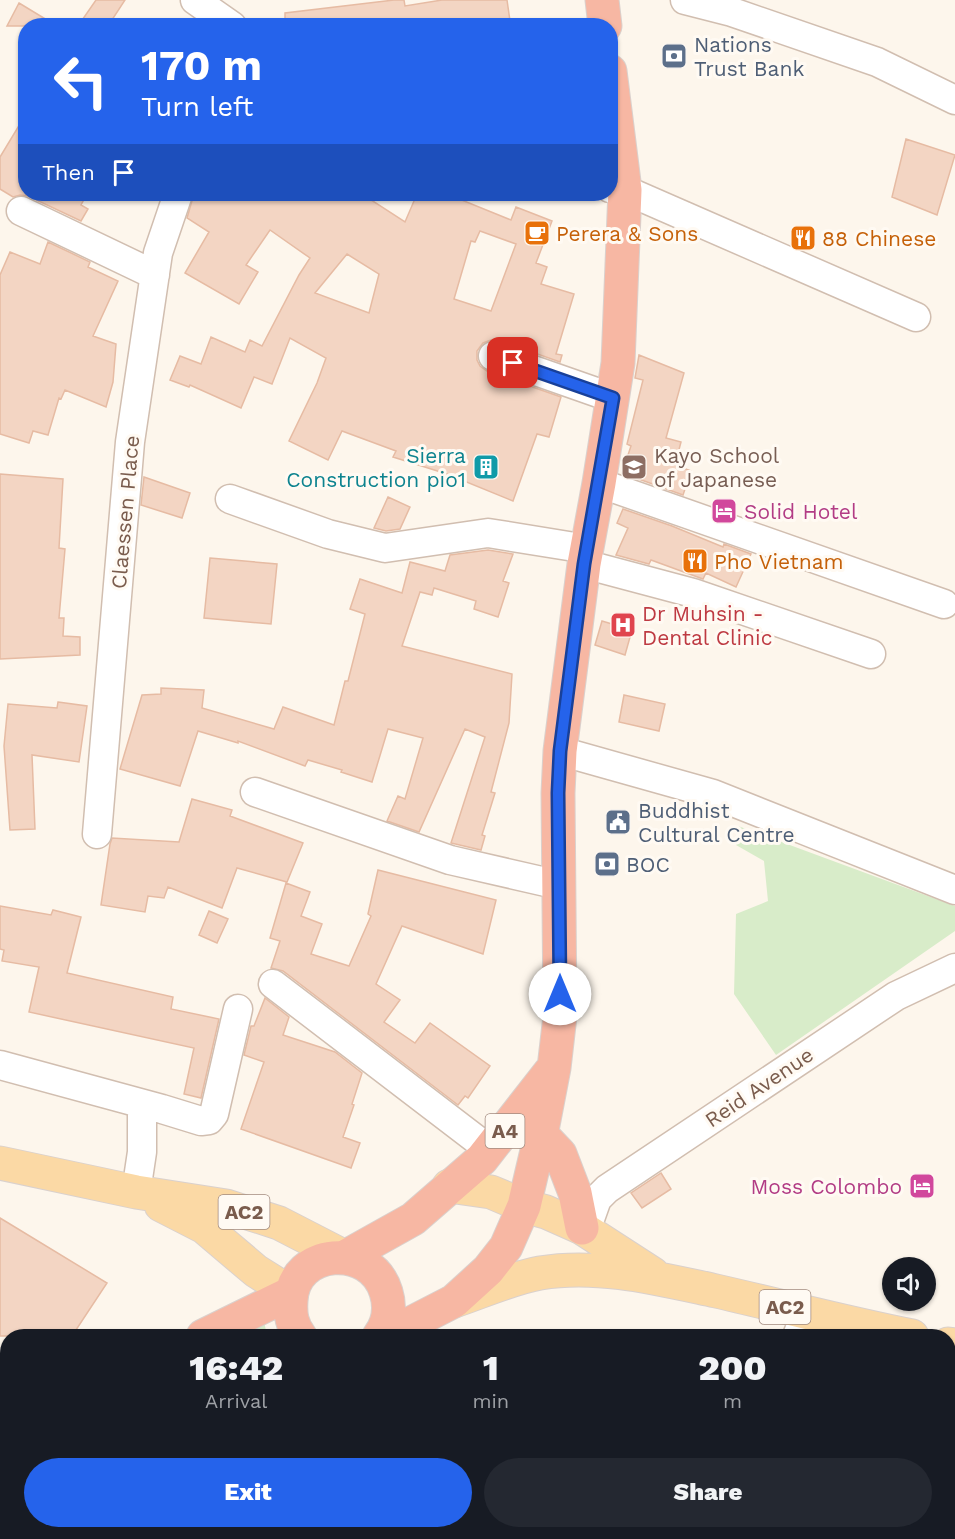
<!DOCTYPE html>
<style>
body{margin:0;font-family:"Work Sans",sans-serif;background:#242831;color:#f1f3f6;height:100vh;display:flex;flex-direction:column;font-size:22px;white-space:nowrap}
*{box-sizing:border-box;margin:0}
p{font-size:20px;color:#9ea1a6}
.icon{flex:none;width:33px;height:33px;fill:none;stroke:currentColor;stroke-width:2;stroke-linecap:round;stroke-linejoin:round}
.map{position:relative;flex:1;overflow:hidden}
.details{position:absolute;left:0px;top:1329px;width:956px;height:210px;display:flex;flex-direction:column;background:#171b24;border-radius:24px 24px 0 0;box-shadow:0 2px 4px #0004}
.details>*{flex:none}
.hud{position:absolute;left:18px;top:18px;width:600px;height:183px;border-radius:24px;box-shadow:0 2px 4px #0004;background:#2563eb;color:#fff;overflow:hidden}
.fabs{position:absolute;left:882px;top:1257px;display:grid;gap:12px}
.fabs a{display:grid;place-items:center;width:54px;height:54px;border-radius:50%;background:#171b24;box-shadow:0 2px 4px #0004;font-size:30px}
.pin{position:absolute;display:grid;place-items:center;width:51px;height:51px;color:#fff;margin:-26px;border-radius:12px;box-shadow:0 3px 9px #0006}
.me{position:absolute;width:66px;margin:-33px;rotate:0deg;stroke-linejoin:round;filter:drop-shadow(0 0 4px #0008)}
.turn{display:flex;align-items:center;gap:21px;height:126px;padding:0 24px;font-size:27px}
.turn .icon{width:78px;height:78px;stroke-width:2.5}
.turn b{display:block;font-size:42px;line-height:51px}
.then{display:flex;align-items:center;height:57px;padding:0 24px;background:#0003;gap:12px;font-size:22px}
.eta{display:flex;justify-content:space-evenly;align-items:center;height:102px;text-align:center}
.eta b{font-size:36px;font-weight:800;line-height:42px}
.action{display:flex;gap:12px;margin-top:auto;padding:12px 24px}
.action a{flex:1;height:69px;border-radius:36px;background:#2563eb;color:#fff;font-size:24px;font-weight:800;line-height:69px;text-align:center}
.action a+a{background:#242831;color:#f1f3f6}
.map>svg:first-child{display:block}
.green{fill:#d8ecc9}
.building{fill:#f3d5c3;stroke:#e6bba3;stroke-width:1.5;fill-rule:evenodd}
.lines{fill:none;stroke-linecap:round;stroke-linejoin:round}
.minor-casing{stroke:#d1beb0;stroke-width:31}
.major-casing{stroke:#dad1cd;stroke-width:35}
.highway-casing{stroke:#dad1cd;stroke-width:35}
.minor{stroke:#fff;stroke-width:28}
.major{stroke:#fbd9a5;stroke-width:33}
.highway{stroke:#f7b7a3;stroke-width:33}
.route-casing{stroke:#184099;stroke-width:15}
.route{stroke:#2563eb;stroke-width:10}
.labels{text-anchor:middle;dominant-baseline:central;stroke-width:6;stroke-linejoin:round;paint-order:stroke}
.shield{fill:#fffaf3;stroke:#a28b7f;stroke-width:1.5}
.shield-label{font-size:20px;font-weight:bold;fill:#7a5c4d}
.service-label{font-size:21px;fill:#4e5e75;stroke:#fffaf3;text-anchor:start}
.food-label{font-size:21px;fill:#c56008;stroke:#fffaf3;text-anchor:start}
.culture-label{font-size:21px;fill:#0d838f;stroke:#fffaf3;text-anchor:end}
.education-label{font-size:21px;fill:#785e54;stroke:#fffaf3;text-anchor:start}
.hotel-label{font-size:21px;fill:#b23c85;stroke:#fffaf3;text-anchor:start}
.street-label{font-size:21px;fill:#7a5c4d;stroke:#fffaf3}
.health-label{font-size:21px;fill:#be3a42;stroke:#fffaf3;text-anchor:start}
</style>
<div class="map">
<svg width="955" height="1539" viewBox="0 0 955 1539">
<rect width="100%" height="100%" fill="#fdf6ec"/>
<!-- green -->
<path class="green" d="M738 826 955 906V931L776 1055 734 994 736 914 768 901 764 861 736 845Z
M264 1321 267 1336H235Z
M7 1450V1481L0 1484V1453Z"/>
<!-- building -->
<path class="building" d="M96 0H125L108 26H78Z
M394 0H404L405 6 442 0H507L510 21 483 26H285V13Z
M19 3 57 26H7Z
M26 114V194H87L81 205 88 209 81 221 28 196 20 195 13 197 0 189V157Z
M906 139 955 155 937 215 892 197Z
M194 194H362L405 222 417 194H447L511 220 516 207 552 221 536 263 547 267 541 284 574 294 556 354 562 355 560 362 498 340H491L483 343 477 351V360L480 366 487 371 561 397 549 437 537 434 513 501 447 474 393 457 396 451 342 431 328 460 289 441 317 383 326 358 290 338 272 384 254 377 241 408 190 385 189 387 170 380 180 356 201 364 211 337 245 352 250 340 262 346 299 275 310 258 270 230 246 265 258 272 239 304 185 273 209 232 187 218ZM480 231 516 244 491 311 454 299 471 241 475 242ZM347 254 379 274 369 313 315 293Z
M48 242 90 262 88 267 118 281 93 336 116 344 113 382 106 407 65 390 61 399 59 398 48 435 33 431 29 443 0 434V275L10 252 40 264Z
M639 355 684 373 666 438 681 442 675 465 691 471 683 495 622 473 631 446 627 444 643 380 635 378Z
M0 474 63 479 59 548 65 549 59 618H64L63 636 80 637V655L0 659Z
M144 477 190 493 182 518 141 505Z
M388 497 410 507 400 529 386 531 374 528Z
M623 509 672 526 723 547 724 544 751 554 736 587 706 573 703 579 651 560 649 564 616 555 628 528 617 523Z
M488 550 513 554 503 581 509 583 498 617 474 609 476 601 434 588 432 595 420 592 402 646 512 674 509 723 491 792 495 793 482 835 485 836 481 850 451 843 485 737 465 729 419 832 387 821 398 796 405 799 423 738 388 729 372 782 341 772 342 770 308 760 305 766 238 741V743L198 731 180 786 120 769 142 695 161 694V688L204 690 202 708 274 729 283 707 334 725 345 681H348L365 614 350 609 360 579 402 593 410 562 445 571 450 555Z
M210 558 277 564 271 624 204 618Z
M602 621 632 630 625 655 595 645Z
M624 695 665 704 659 731 619 722Z
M58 702 87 706 79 762 32 755 35 829 10 830 4 746 8 704 57 708Z
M192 799 232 810 230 816 303 843 287 882 237 868 222 908 168 887 164 898 148 896 145 912 101 905 110 844 112 838 179 842Z
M378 870 496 900 483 954 402 926 376 984 400 1000 384 1022 415 1043 430 1023 490 1066 468 1098 465 1096 458 1105 283 971 271 968 280 941 270 938 286 883 310 892 301 916 322 924 311 954 349 966 371 916 368 914Z
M0 906 51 915 53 910 81 917 67 973 173 997 171 1009 219 1019 201 1098 184 1094 194 1048 29 1012 39 967 2 961 4 950 0 949Z
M209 911 228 919 217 943 199 935Z
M265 998 289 1017 283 1035 335 1052 362 1073 352 1104 354 1105 343 1137 360 1143 351 1168 241 1129 264 1062 244 1055 251 1026H254Z
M661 1173 671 1189 642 1208 631 1193Z
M0 1218 107 1283 72 1336H0Z"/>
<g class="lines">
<!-- minor casing -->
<g class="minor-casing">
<path id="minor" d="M195 0 232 26
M685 0 732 12 877 62 955 100
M610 188 625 190 916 317
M21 211 155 275
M493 356 613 398
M599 483 944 604
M230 499 328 534 385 548 488 533 587 549
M584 564 693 593 871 654
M560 751 713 794 955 890
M255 792 450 860 559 885
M97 834 130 442 158 253 178 194
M273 984 490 1150
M0 1065 162 1109 201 1121 209 1120 214 1114 238 1009
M136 1192 142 1152V1104
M586 1230 597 1199 607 1189 896 996 955 968
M797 1336 807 1312
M235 1532 251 1539"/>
</g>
<!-- major casing -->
<g class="major-casing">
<path id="major" d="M0 1163 136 1192 226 1206 279 1223 345 1257
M449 1186 491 1192 524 1206 546 1212 582 1228 653 1274
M161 1205 204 1227 256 1271 291 1293
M454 1301C481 1292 512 1278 540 1273 598 1263 660 1279 716 1291 782 1306 846 1323 912 1336
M948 1344 955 1345"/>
</g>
<!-- highway casing -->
<g class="highway-casing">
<path id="highway" d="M602 0 605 26
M541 1134 560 1154 575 1193 582 1228
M345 1257 413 1219 482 1159 550 1072
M203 1336 291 1293
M300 1336C292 1325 290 1315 291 1301 293 1248 371 1242 386 1292 391 1308 388 1324 379 1336
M386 1336 454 1301 488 1270 506 1247 524 1206 543 1125 554 1068 560 1016 558 793 560 751 584 564 599 483 618 363 625 190 610 71
M0 1436 8 1432
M0 1490 8 1486"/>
</g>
<!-- minor -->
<use href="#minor" class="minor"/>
<!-- major -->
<use href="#major" class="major"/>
<!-- highway -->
<use href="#highway" class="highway"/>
</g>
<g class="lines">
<!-- route casing -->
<g class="route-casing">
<path id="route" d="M513 363 613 398 584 564 560 751 558 793 560 994"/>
</g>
<!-- route -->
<use href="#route" class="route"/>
</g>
<!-- icons -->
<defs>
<g id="bank-square" transform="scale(1.35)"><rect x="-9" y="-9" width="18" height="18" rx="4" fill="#5c6f8a" stroke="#fffaf3"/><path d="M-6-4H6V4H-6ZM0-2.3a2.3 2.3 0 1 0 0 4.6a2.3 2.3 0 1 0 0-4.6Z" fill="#fff"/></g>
<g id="cafe-square" transform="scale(1.35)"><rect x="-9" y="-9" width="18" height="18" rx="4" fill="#e8710a" stroke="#fffaf3"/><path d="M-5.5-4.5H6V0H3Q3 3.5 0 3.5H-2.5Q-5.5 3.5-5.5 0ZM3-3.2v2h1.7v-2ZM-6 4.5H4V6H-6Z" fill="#fff"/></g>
<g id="restaurant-square" transform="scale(1.35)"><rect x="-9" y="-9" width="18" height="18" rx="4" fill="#e8710a" stroke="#fffaf3"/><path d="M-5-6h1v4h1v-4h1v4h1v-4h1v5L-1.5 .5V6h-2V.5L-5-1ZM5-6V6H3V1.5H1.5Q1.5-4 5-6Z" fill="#fff"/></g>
<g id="building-square" transform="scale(1.35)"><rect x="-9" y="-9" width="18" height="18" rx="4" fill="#0f9aa8" stroke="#fffaf3"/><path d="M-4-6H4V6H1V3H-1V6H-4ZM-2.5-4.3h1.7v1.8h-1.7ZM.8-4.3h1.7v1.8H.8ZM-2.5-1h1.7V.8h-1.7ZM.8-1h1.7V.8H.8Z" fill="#fff"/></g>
<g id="school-square" transform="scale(1.35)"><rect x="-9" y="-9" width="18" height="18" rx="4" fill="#8d6e63" stroke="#fffaf3"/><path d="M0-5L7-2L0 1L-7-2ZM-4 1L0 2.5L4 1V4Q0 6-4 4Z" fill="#fff"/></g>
<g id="hotel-square" transform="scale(1.35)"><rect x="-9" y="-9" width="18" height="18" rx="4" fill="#d1479c" stroke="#fffaf3"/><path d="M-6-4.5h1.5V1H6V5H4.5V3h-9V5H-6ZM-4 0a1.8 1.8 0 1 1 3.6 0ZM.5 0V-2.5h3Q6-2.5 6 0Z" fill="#fff"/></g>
<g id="hospital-square" transform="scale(1.35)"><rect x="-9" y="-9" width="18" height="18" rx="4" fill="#e0444e" stroke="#fffaf3"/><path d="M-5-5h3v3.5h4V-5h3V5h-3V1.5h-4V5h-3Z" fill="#fff"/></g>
<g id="civic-square" transform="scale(1.35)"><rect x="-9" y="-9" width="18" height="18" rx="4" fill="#5c6f8a" stroke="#fffaf3"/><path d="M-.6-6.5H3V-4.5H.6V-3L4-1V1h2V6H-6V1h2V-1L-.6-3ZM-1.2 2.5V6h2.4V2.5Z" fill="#fff"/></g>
</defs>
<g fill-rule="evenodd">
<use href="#bank-square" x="674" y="56"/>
<use href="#cafe-square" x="537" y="233"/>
<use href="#restaurant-square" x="803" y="238"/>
<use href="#building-square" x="486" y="467"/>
<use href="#school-square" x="634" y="467"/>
<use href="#hotel-square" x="724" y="511"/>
<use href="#restaurant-square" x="695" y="561"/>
<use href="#hospital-square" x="623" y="625"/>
<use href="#civic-square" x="618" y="822"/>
<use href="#bank-square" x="607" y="864"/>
<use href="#hotel-square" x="922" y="1186"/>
</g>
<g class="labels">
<!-- shield labels -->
<g class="shield">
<rect x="485.5" y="1114" width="39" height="34" rx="4.5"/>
<rect x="218.5" y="1195" width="51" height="34" rx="4.5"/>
<rect x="759.5" y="1290" width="51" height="34" rx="4.5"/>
</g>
<g class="shield-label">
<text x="505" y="1131">A4</text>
<text x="244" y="1212">AC2</text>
<text x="785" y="1307">AC2</text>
</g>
<!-- service labels -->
<g class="service-label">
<text x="694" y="44">Nations<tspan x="694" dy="24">Trust Bank</tspan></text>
<text x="638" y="810">Buddhist<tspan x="638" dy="24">Cultural Centre</tspan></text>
<text x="626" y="864">BOC</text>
</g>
<!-- food labels -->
<g class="food-label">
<text x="556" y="233">Perera &amp; Sons</text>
<text x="822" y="238">88 Chinese</text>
<text x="714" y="561">Pho Vietnam</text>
</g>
<!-- culture labels -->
<g class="culture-label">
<text x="466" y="455">Sierra<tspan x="466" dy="24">Construction pio1</tspan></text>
</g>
<!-- education labels -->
<g class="education-label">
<text x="654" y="455">Kayo School<tspan x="654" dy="24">of Japanese</tspan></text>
</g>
<!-- hotel labels -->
<g class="hotel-label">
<text x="744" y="511">Solid Hotel</text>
<text x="902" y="1186" text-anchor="end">Moss Colombo</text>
</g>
<!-- street labels -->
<g class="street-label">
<text transform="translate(125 512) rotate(-85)">Claessen Place</text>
<text transform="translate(759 1087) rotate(-34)">Reid Avenue</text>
</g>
<!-- health labels -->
<g class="health-label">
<text x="642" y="613">Dr Muhsin -<tspan x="642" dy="24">Dental Clinic</tspan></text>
</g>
</g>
</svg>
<div class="fabs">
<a><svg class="icon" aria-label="sound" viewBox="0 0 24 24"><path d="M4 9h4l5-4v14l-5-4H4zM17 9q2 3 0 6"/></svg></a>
</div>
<div class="pin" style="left:513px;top:363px;background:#d93025"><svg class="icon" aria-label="arrive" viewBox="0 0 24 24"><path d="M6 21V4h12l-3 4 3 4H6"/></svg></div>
<svg class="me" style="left:560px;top:994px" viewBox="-20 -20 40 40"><circle r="19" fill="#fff"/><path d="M0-13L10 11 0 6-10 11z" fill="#2563eb"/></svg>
<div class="hud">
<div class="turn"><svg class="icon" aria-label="left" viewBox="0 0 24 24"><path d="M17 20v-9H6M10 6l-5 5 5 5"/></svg><div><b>170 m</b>Turn left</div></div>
<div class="then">Then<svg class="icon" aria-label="arrive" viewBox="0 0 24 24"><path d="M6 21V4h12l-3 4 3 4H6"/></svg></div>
</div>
<section class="details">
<div class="eta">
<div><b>16:42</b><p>Arrival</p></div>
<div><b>1</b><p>min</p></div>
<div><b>200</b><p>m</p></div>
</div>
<div class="action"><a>Exit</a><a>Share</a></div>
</section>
</div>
